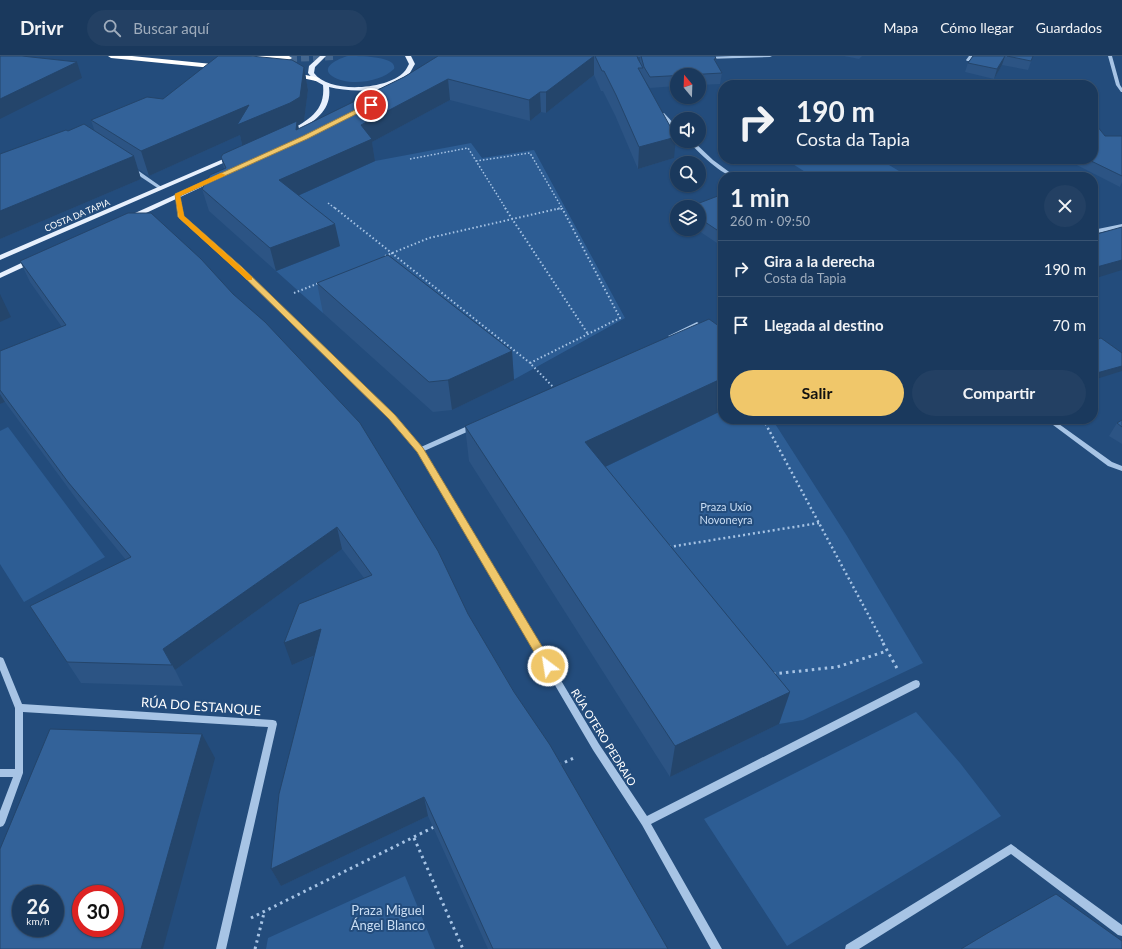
<!DOCTYPE html>
<html lang="es">
<meta charset="utf-8">
<style>
body{margin:0;font-family:Lato,sans-serif;background:#234063;color:#f1f3f6;height:100vh;display:flex;flex-direction:column;font-size:15px;white-space:nowrap}
*{box-sizing:border-box;margin:0}
p{font-size:13px;color:#9facbc}
.icon{flex:none;width:22px;height:22px;fill:none;stroke:currentColor;stroke-width:2;stroke-linecap:round;stroke-linejoin:round}
.map{position:relative;flex:1;overflow:hidden}
.details{position:absolute;left:718px;top:116px;width:380px;height:252px;display:flex;flex-direction:column;background:#1a395d;border-radius:16px;box-shadow:0 1px 3px #0004,0 0 0 1px #385372}
.details>*{flex:none}
.banner{position:absolute;left:718px;top:24px;width:380px;height:84px;border-radius:16px;box-shadow:0 1px 3px #0004,0 0 0 1px #385372;background:#1a395d;color:#f1f3f6;overflow:hidden}
.needle{width:26px;rotate:341deg}
.fabs{position:absolute;left:670px;top:12px;display:grid;gap:8px}
.fabs a{display:grid;place-items:center;width:36px;height:36px;border-radius:50%;background:#1a395d;box-shadow:0 1px 3px #0004,0 0 0 1px #385372;font-size:20px}
.speed{position:absolute;left:12px;top:829px;display:flex;gap:8px;font-size:20px;font-weight:700;text-align:center}
.speed>*{display:grid;place-content:center;width:52px;height:52px;border-radius:50%;background:#1a395d;box-shadow:0 1px 3px #0004,0 0 0 1px #385372;line-height:1}
.speed small{font-size:10px;font-weight:400}
.speed .limit{border:6px solid #d22;background:#fff;color:#111}
.pin{position:absolute;display:grid;place-items:center;width:34px;height:34px;color:#fff;margin:-17px;border:2px solid #fff;border-radius:50%;box-shadow:0 1px 4px #0007}
.me{position:absolute;width:44px;margin:-22px;rotate:329deg;stroke-linejoin:round;filter:drop-shadow(0 0 3px #0008)}
.turn{display:flex;align-items:center;gap:14px;height:84px;padding:0 12px;font-size:18px}
.turn .icon{width:52px;height:52px;stroke-width:2.5}
.turn b{display:block;font-size:28px;line-height:34px}
.round{display:grid;place-items:center;flex:none;width:42px;height:42px;border-radius:21px;background:#234063}
.head{display:flex;align-items:center;justify-content:space-between;height:68px;padding:0 12px}
h1{font-size:24px;font-weight:700;line-height:30px}
.cta{display:flex;gap:8px;margin-top:auto;padding:8px 12px}
.cta a{flex:1;height:46px;border-radius:24px;background:#f0c76a;color:#111;font-size:16px;font-weight:700;line-height:46px;text-align:center}
.cta a+a{background:#234063;color:#f1f3f6}
ul{padding:0;list-style:none}
li{display:flex;align-items:center;gap:12px;height:56px;padding:0 12px;border-top:1px solid #385372}
li div{flex:1}
li b{display:block;font-size:15px}
li em{font-style:normal}
header{display:flex;align-items:center;gap:24px;box-sizing:border-box;height:56px;padding:0 20px;background:#1a395d;border-bottom:1px solid #385372}
header strong{font-size:19px}
nav{display:flex;gap:22px;margin-inline-start:auto;font-size:14px}
.search{width:280px;height:36px;background:#234063;display:flex;align-items:center;gap:10px;box-sizing:border-box;padding:0 14px;border-radius:22px;color:#9facbc;font-size:15px}
.map>svg:first-child{display:block}
.green{fill:#2d5d94}
.lines{fill:none;stroke-linecap:round;stroke-linejoin:round}
.highway-tunnel{stroke:#446790;stroke-width:8;stroke-dasharray:8 4;stroke-linecap:butt}
.path-far3{stroke:#a7c4e5;stroke-width:1.5;stroke-dasharray:1.5 2;stroke-linecap:butt}
.path-far2{stroke:#a7c4e5;stroke-width:2;stroke-dasharray:1.5 2.5;stroke-linecap:butt}
.path-far1{stroke:#a7c4e5;stroke-width:2.5;stroke-dasharray:2 3;stroke-linecap:butt}
.path{stroke:#a7c4e5;stroke-width:3;stroke-dasharray:2.5 4;stroke-linecap:butt}
.minor{fill:#a7c4e5;fill-rule:evenodd}
.major{fill:#e7f0fd;fill-rule:evenodd}
.highway{fill:#fff;fill-rule:evenodd}
.wall{fill:#2c5484}
.shaded-wall{fill:#24456b}
.building{fill:#336299;stroke:#24456b;fill-rule:evenodd}
.route{fill:#f0c76a;stroke:#9c8145}
.slow{fill:#f59e0b}
.labels{text-anchor:middle;dominant-baseline:central;stroke-width:4;stroke-linejoin:round;paint-order:stroke}
.far-street-label{font-size:9px;fill:#fff;stroke:#234c7c}
.park-label{font-size:11px;fill:#cadef4;stroke:#234c7c}
.street-label{font-size:11px;fill:#fff;stroke:#234c7c}
.near-street-label{font-size:13px;fill:#fff;stroke:#234c7c}
.near-park-label{font-size:13px;fill:#cadef4;stroke:#234c7c}
</style>
<header>
<strong>Drivr</strong>
<div class="search"><svg class="icon" aria-label="search" viewBox="0 0 24 24"><circle cx="10" cy="10" r="6"/><path d="M15 15l6 6"/></svg>Buscar aquí</div>
<nav><a>Mapa</a><a>Cómo llegar</a><a>Guardados</a></nav>
</header>
<div class="map">
<svg width="1122" height="893" viewBox="0 0 1122 893">
<rect width="100%" height="100%" fill="#234c7c"/>
<!-- green -->
<path class="green" d="M348 0C359 0 398 0 394 13 381 26 348 31 332 20 319 11 340 2 348 0Z
M471 87 482 102 534 94 625 262 513 324 392 228 323 257 276 215 339 190 284 146 375 105Z
M785 103H879L909 121H813Z
M723 354V363H772L847 480 923 607 803 664 779 668 584 421Z
M8 371 105 501 24 546 0 508V375Z
M916 656 960 707 1001 760 787 890 704 763Z
M405 820 435 893H266L268 882Z"/>
<g class="lines">
<!-- highway-tunnel -->
<path class="highway-tunnel" d="M289 2 335 0"/>
<!-- path-far3 -->
<path class="path-far3" d="M410 103 468 92 506 153
M476 105 530 97 562 152
M328 147 336 153
M557 153H563"/>
<!-- path-far2 -->
<path class="path-far2" d="M335 152 530 307
M505 152 588 278
M385 200 429 182 561 152
M294 237 319 227
M555 333 530 307 620 262 562 152"/>
<!-- path-far1 -->
<path class="path-far1" d="M763 363 884 588
M669 491 819 467"/>
<!-- path -->
<path class="path" d="M883 587 898 614
M773 618 837 611 887 595
M559 709 576 701
M414 782 463 893
M251 862 436 770
M255 893 264 857"/>
<!-- minor -->
<path class="minor" d="M732 0H772L770 1 706 3 704 2 706 1Z
M969 0H973L969 5H967L966 4Z
M1108 0H1112L1120 29 1122 32V36H1121L1116 29Z
M660 57H664L677 71V75L665 65 660 58Z
M688 85H693L713 104 736 121C723 121 697 95 688 85Z
M129 111H133L163 132 159 133 129 113Z
M175 139 179 140 183 160 243 213 394 359 421 391 472 368H476L477 370 476 372 424 395 599 688 647 760 913 625 916 624 919 625 920 628 919 631 651 768 722 893H711L642 769 593 694 418 396 390 363 239 215 179 162 175 140Z
M1122 168V172L1093 178V174Z
M697 266 700 268 699 269 673 281 671 282 668 280Z
M1045 363H1052L1112 406 1122 410V415L1108 410Z
M0 601 3 602 4 604 22 648 273 664 276 665 277 668 226 893H216L268 671 23 656V717L5 767 3 770 0 771V755L13 721H0V713H15V652L0 614Z
M1011 788 1122 869V880L1118 879 1011 798 859 893H845L846 889Z"/>
<!-- major -->
<path class="major" d="M320 0H326L315 11 314 17C329 38 387 34 404 16 406 14 408 10 409 8L405 0H411L415 8C413 11 411 16 408 19 389 37 353 37 329 31 332 53 316 65 298 74 294 77 289 80 284 79V77C305 66 326 57 323 29L314 24 308 17 309 10Z
M235 98 238 100 237 101 0 204V199Z
M219 119 222 121 221 122 131 164H128L124 162Z
M32 202H38L39 204 0 222V217Z"/>
<!-- highway -->
<path class="highway" d="M108 0H132L222 9 225 11 222 13 111 2Z
M227 0H289L292 2 289 4 230 2Z
M290 16 316 21 320 23 316 25 288 19V17Z"/>
</g>
<!-- wall -->
<path class="wall" d="M438 0H637L638 3 640 7V1H638L637 0H715L716 3V7L722 17 720 28 699 29V19H677V30L650 32 646 26 674 102 638 113 615 59 603 35H601L594 19 546 57 541 56 530 65 450 44 372 86 375 105 299 139 340 190 276 215 209 155 202 133 224 113 221 101 242 89 240 79 149 120 138 113 141 123 0 183V98L68 75 95 76 91 64 163 43 304 11 308 34 304 65 298 69 299 73 404 21Z
M844 0H862L859 3Z
M973 0H1033L1028 14 1002 9 994 23 965 16 968 7Z
M1105 80 1122 86V126L1120 131 1067 104 1066 103H1093Z
M723 138V191L696 173H699V151Z
M20 205 468 558 668 893H488L428 760 281 830 271 813 314 600 292 609 364 522 342 493 175 614 183 630 81 627 30 550 126 504 80 448 5 346 0 348V295L62 271 30 226Z
M317 227 512 295 514 324 452 354 433 356 323 257Z
M723 273V354L605 411 790 636 779 668 670 721 469 405 465 370Z
M1122 364V388L1109 380 1117 367Z"/>
<!-- shaded-wall -->
<path class="shaded-wall" d="M594 0V19L546 57V36Z
M1005 0 1002 9 994 23 997 13Z
M77 6 82 22 0 63V43Z
M304 11 308 34 304 65 298 69 301 86 243 93 240 79 149 120 141 95Z
M448 23 450 44 372 86 375 105 284 146 279 124 361 69Z
M540 36 541 56 530 65 529 44Z
M676 81 674 102 638 113 639 91Z
M134 100 141 123 0 183V155Z
M335 168 340 190 276 215 270 192Z
M1122 204V214L1093 223V212Z
M0 238 11 261 0 266Z
M512 295 514 324 452 354 448 324Z
M1122 310V315L1093 324V318Z
M723 322V354L584 421 585 386Z
M0 338 5 346 0 348Z
M337 471 342 493 175 614 163 593Z
M321 573 327 594 292 609 284 587Z
M790 636 779 668 670 721 675 690Z
M202 678 215 702 163 893H141Z
M424 741 428 760 281 830 271 813Z"/>
<!-- building -->
<path class="building" d="M0 0H22L77 6 0 43Z
M218 0H251L292 4 304 11 300 41 290 47 237 69 249 49 141 95 91 64 147 41 163 43Z
M438 0H594L546 36H540L529 44 448 23 361 69 372 83 279 124 335 168 270 192 202 133 210 119 226 112 221 101 223 98 297 65 296 74 404 21Z
M595 0H637L638 3 643 12H638L676 81 639 91 616 39 604 15H602Z
M641 0H715L716 3H714L722 17 650 21 644 11Z
M973 0H1005L997 13 968 7Z
M1007 0H1033L1031 5Z
M1093 65 1105 80H1122V120L1087 103H1093Z
M84 68 134 100 0 155V98L66 74 68 75Z
M723 138V178L699 162V151H689Z
M128 157H151L201 203 233 238 265 266 360 367 438 495 468 558 514 636 550 689 668 893H493L424 741 271 813 279 738 321 573 284 587 299 548 372 519 337 471 163 593 172 609 67 606 30 550 131 501 68 426 0 334V295L66 269 20 205Z
M1122 171V204L1093 212V179Z
M388 199 512 295 448 324 429 326 317 227Z
M709 263 723 273V322L585 386 790 636 675 690 465 370Z
M1101 282 1122 297V310L1093 318V285Z
M1122 364V371L1117 367Z
M50 673 202 678 141 893H0V793ZM21 838H55V872H21ZM81 838H115V872H81Z
M1056 838 1122 885V893H961L991 875Z"/>
<!-- route -->
<path class="route" d="M369 47 374 49 307 83 180 140 184 160 243 212 395 359 423 392 552 607 553 610 552 613 548 614 544 613 417 396 389 363 238 215 178 161 175 138 303 80Z"/>
<!-- slow -->
<path class="slow" d="M221 117 226 119 180 140 184 160 252 221V224H247L179 162 175 138Z"/>
<g class="labels">
<!-- far-street labels -->
<g class="far-street-label">
<text transform="translate(77 159) rotate(-23)">COSTA DA TAPIA</text>
</g>
<!-- park labels -->
<g class="park-label">
<text x="726" y="450">Praza Uxío<tspan x="726" dy="13">Novoneyra</tspan></text>
</g>
<!-- street labels -->
<g class="street-label">
<text transform="translate(604 681) rotate(58)">RÚA OTERO PEDRAIO</text>
</g>
<!-- near-street labels -->
<g class="near-street-label">
<text transform="translate(201 650) rotate(4)">RÚA DO ESTANQUE</text>
</g>
<!-- near-park labels -->
<g class="near-park-label">
<text x="388" y="854">Praza Miguel<tspan x="388" dy="15">Ángel Blanco</tspan></text>
</g>
</g>
</svg>
<div class="fabs">
<a><svg class="needle" viewBox="-14 -14 28 28"><path d="M0-13l5 13h-10z" fill="#e53935"/><path d="M0 13l5-13h-10z" fill="#9facbc"/></svg></a>
<a><svg class="icon" aria-label="sound" viewBox="0 0 24 24"><path d="M4 9h4l5-4v14l-5-4H4zM17 9q2 3 0 6"/></svg></a>
<a><svg class="icon" aria-label="search" viewBox="0 0 24 24"><circle cx="10" cy="10" r="6"/><path d="M15 15l6 6"/></svg></a>
<a><svg class="icon" aria-label="layers" viewBox="0 0 24 24"><path d="M12 4l9 5-9 5-9-5zM3 14l9 5 9-5"/></svg></a>
</div>
<div class="speed"><div>26<small>km/h</small></div><div class="limit">30</div></div>
<div class="pin" style="left:371px;top:49px;background:#d93025"><svg class="icon" aria-label="arrive" viewBox="0 0 24 24"><path d="M6 21V4h12l-3 4 3 4H6"/></svg></div>
<svg class="me" style="left:548px;top:610px" viewBox="-20 -20 40 40"><circle r="17" fill="#f0c76a" stroke="#fff" stroke-width="3"/><path d="M0-11L8 9 0 5-8 9z" fill="#fff"/></svg>
<div class="banner">
<div class="turn"><svg class="icon" aria-label="right" viewBox="0 0 24 24"><path d="M7 20v-9h11M14 6l5 5-5 5"/></svg><div><b>190 m</b>Costa da Tapia</div></div>
</div>
<section class="details">
<div class="head"><div><h1>1 min</h1><p>260 m · 09:50</p></div><a class="round"><svg class="icon" aria-label="close" viewBox="0 0 24 24"><path d="M6 6l12 12M18 6L6 18"/></svg></a></div>
<ul>
<li><svg class="icon" aria-label="right" viewBox="0 0 24 24"><path d="M7 20v-9h11M14 6l5 5-5 5"/></svg><div><b>Gira a la derecha</b><p>Costa da Tapia</p></div><em>190 m</em></li>
<li><svg class="icon" aria-label="arrive" viewBox="0 0 24 24"><path d="M6 21V4h12l-3 4 3 4H6"/></svg><div><b>Llegada al destino</b></div><em>70 m</em></li>
</ul>
<div class="cta"><a>Salir</a><a>Compartir</a></div>
</section>
</div>
